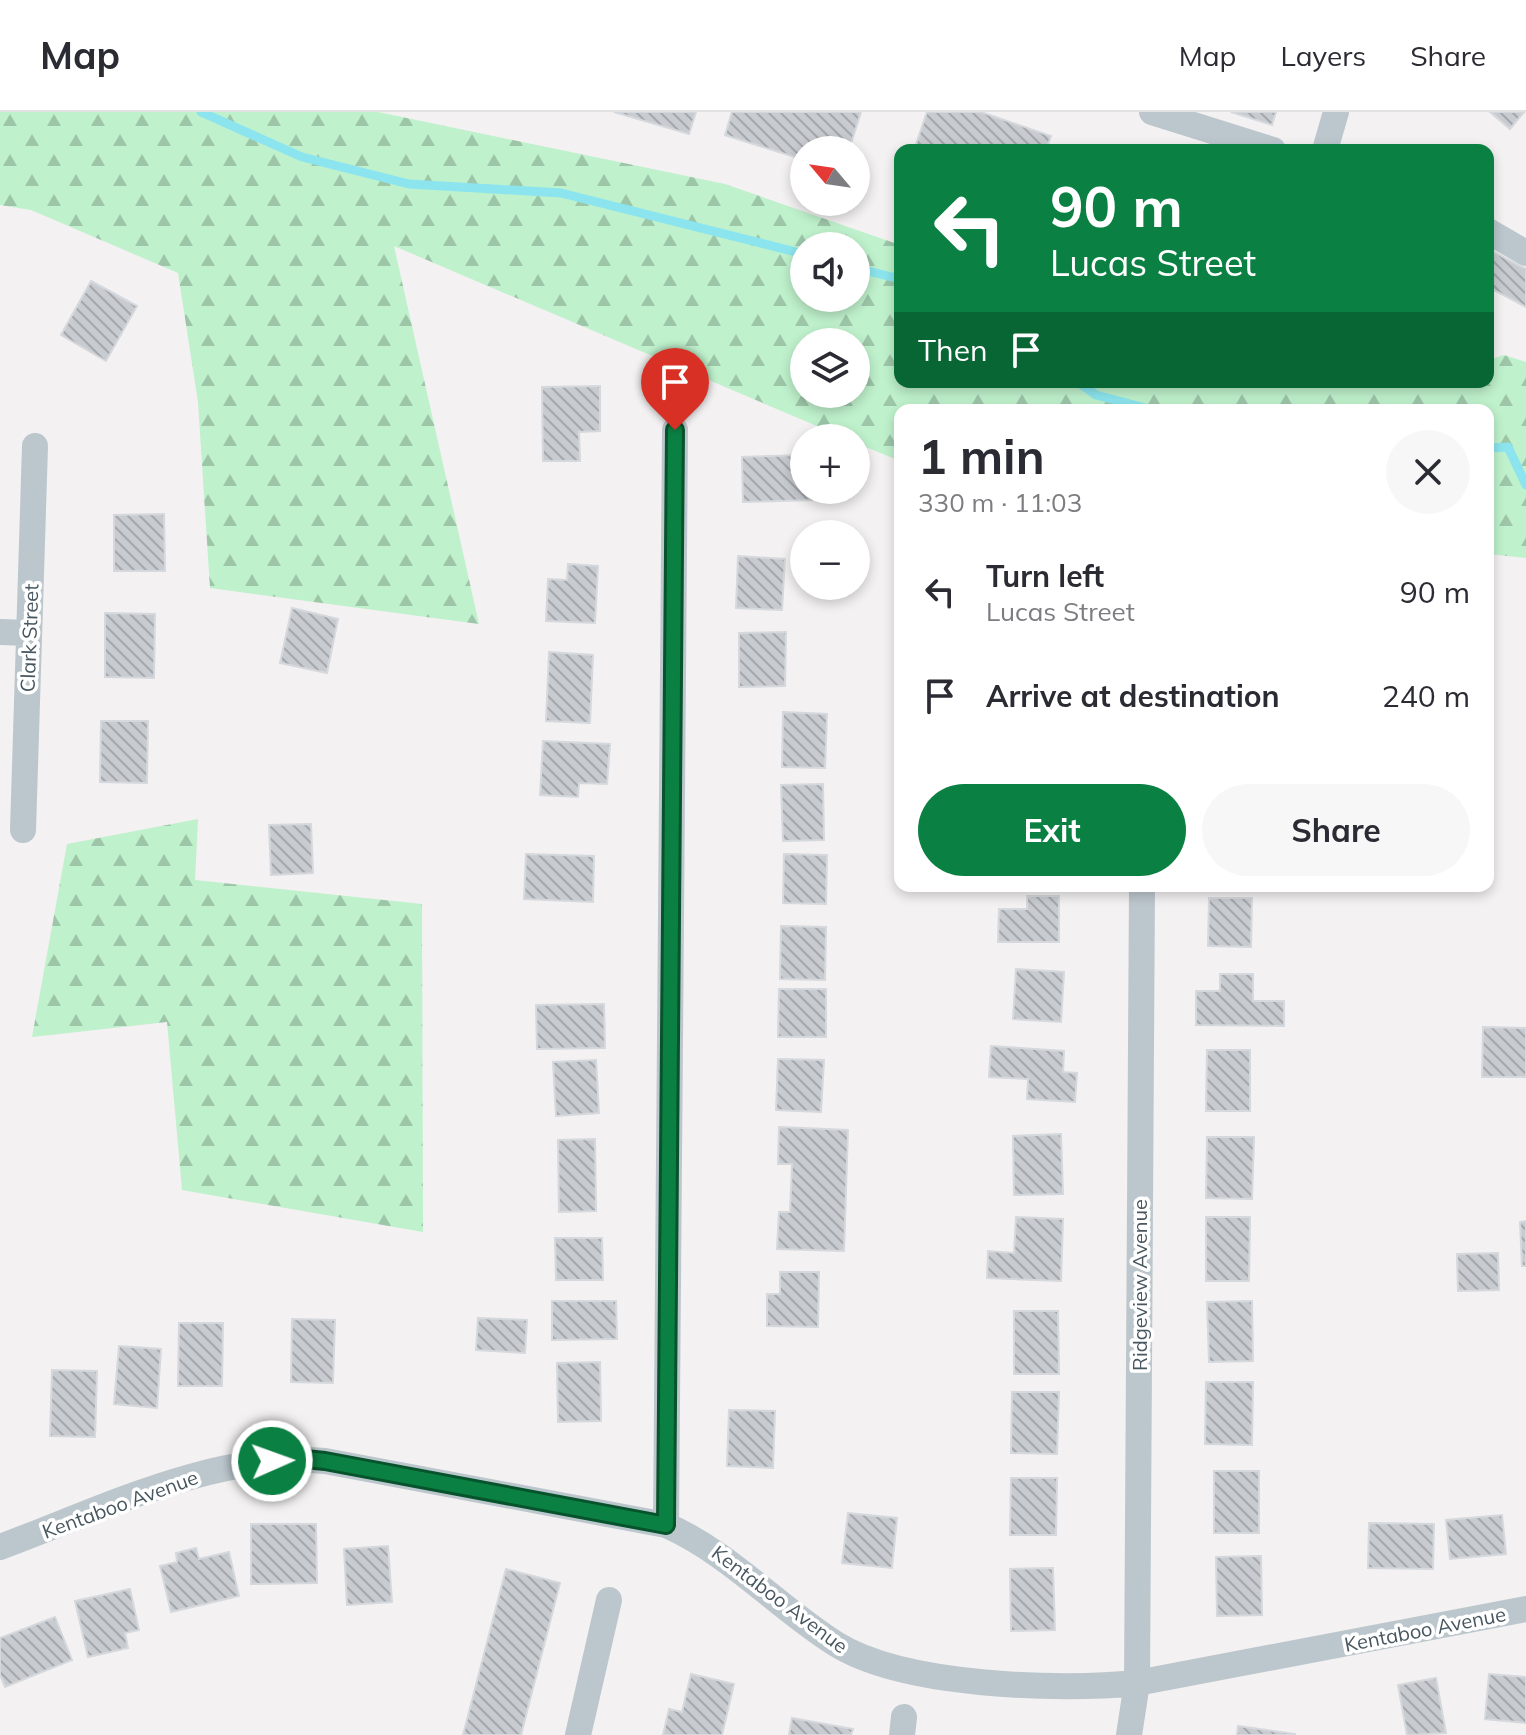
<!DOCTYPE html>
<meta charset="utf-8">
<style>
body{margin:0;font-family:Mulish,sans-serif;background:#f7f7f7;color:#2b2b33;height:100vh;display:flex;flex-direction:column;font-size:30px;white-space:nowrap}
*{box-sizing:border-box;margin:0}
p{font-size:26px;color:#7c7c81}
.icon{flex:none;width:44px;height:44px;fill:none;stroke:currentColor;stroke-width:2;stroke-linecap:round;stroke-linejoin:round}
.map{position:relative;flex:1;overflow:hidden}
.details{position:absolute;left:894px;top:292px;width:600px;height:488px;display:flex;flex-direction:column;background:#fff;border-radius:16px;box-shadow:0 4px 12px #0003}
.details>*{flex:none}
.banner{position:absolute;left:894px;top:32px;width:600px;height:244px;border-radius:16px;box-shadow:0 4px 12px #0003;background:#0b8043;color:#fff;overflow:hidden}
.needle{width:52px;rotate:299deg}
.tools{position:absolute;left:790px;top:24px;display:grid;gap:16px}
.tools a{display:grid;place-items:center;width:80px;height:80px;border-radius:50%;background:#fff;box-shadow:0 4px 12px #0003;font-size:40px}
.pin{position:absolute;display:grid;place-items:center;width:68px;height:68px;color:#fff;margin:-82px -34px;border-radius:50% 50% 50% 0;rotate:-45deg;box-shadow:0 0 8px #0007}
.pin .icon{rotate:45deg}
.me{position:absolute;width:88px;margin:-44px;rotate:88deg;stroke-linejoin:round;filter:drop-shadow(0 0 6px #0008)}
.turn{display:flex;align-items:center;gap:28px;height:168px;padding:0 24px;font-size:36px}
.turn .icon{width:104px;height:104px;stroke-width:2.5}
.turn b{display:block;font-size:56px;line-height:68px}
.then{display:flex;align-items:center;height:76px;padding:0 24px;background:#0003;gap:16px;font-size:30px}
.round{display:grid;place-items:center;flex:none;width:84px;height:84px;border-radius:42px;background:#f7f7f7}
.overview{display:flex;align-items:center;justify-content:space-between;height:136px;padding:0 24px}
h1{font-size:48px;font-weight:700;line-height:60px}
.button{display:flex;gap:16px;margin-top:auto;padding:16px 24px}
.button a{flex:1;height:92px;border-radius:48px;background:#0b8043;color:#fff;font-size:32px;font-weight:700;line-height:92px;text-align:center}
.button a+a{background:#f7f7f7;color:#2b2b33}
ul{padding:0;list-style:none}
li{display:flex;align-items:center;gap:24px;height:104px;padding:0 24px}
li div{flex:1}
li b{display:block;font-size:30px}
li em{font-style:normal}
header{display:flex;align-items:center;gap:48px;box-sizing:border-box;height:112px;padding:0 40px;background:#fff;border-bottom:2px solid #e1e1e2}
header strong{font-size:38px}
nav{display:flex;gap:44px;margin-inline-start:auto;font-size:28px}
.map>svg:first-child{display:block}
.forest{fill:url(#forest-firs);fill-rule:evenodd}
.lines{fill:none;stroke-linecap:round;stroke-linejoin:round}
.stream{stroke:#8ce5ee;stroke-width:9}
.building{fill:url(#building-back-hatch);stroke:#d5d8dc;stroke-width:2}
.street{stroke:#bcc7cd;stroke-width:26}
.route-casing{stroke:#07532c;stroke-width:20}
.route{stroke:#0b8043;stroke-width:14}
.labels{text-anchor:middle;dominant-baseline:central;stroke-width:7;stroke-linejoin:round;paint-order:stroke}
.street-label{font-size:20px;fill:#48575f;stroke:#fff}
</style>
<header>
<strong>Map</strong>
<nav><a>Map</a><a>Layers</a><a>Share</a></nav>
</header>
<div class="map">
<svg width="1526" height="1623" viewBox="0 0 1526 1623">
<defs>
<pattern id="forest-firs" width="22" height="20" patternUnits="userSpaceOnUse" patternTransform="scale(2)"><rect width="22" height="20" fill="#bff1cc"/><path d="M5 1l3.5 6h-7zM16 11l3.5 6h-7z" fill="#9dc6a9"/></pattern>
<pattern id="building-back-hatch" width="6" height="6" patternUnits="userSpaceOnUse" patternTransform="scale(2)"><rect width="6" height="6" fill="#c8ccd0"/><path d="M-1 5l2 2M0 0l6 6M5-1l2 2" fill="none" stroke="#a4a8ac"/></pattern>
</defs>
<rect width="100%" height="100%" fill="#f3f1f1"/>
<!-- forest -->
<path class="forest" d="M0 0H378L725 72 900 133V270H1290L1299 275 1364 270H1488V248L1504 243 1526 250V446L1488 442V298H900V349L856 331V326H845L394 134 479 512 210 476 198 290 178 161 31 98 0 93ZM804 134H856V186H804ZM804 230H856V282H804Z
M198 707 195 768 422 792 423 1120 182 1078 167 910 32 925 67 732Z"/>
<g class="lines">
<!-- stream -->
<path class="stream" d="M201 0 302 45 409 72 561 81 804 142
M856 156 900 167
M1078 270 1096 283 1153 298
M1488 336 1508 335 1526 373"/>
</g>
<!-- building -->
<path class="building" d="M614 0H696L689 22Z
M732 0H861L849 38H804V48L725 23Z
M927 0H981L1051 24 1046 38H914Z
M1231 0H1276L1272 13Z
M1490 0H1524L1510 17Z
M1488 137 1526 157V195L1488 175Z
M91 169 137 194 106 249 61 223Z
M600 274V319L579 320 580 349H543L542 275Z
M804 343V378H811L812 388 743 390 742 345Z
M164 402 165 459H114V403Z
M738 444 785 447 782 498 736 496Z
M568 452 598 454 595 511 546 509 548 467 567 468Z
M292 496 338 507 327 561 280 551Z
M105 501 155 502 154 566 105 565Z
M786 520 785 574 739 575V521Z
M549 540 593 543 590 611 546 609Z
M783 600 827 602 825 656 782 655Z
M101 609H148L147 671 100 670Z
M543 629 610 632 607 672 579 671 578 685 540 683Z
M823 672 824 728 783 729 781 673Z
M311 712 313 761 271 763 269 713Z
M526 742 594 744 593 790 524 787Z
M784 742 827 743 826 792 783 791Z
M1027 784H1059V830H998L999 797H1027Z
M1209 786H1252L1251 835 1208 834Z
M781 814 826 815 825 868 780 867Z
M1016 857 1064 860 1061 910 1013 907Z
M1220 862H1253V889H1284V914L1196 913V879H1220Z
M779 877H826V925H778Z
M604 892 605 936 537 937 536 893Z
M1483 915 1526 916V965H1482Z
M991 934 1064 939 1063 960 1077 961 1075 990 1027 987 1028 967 989 965Z
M1207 938H1250V999H1206Z
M778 947 824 948 821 1000 776 998Z
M596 948 599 1001 556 1004 553 950Z
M779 1015 848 1018 844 1139 777 1137 779 1100H790L792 1052H778Z
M1061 1022 1063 1082 1014 1083 1013 1024Z
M1207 1025H1254L1252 1087 1206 1086Z
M595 1027 596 1099 559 1100 558 1028Z
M1016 1105 1063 1107 1061 1169 987 1166 988 1139 1014 1141Z
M1206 1105H1250L1249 1169H1206Z
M1526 1109V1154H1522L1520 1110Z
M555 1126H602L603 1168H556Z
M1498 1141 1499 1178 1458 1179 1457 1142Z
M780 1160H819L818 1215 767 1214V1182H780Z
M552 1189H616L617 1227 552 1228Z
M1252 1189 1253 1249 1209 1250 1207 1190Z
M1014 1199H1058L1059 1262H1014Z
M478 1206 527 1208 525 1241 476 1238Z
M292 1207 335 1208 333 1271 291 1270Z
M179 1211H223L222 1274H178Z
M119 1234 161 1237 157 1296 114 1292Z
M600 1250 601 1309 558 1310 557 1251Z
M52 1258 97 1259 95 1325 50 1324Z
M1206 1270H1253L1252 1333 1205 1332Z
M1012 1280H1059L1057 1342 1011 1341Z
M729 1298 775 1299 773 1356 727 1354Z
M1214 1359H1259V1421H1214Z
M1011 1366H1057L1056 1423H1010Z
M848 1401 897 1406 892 1456 842 1451Z
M1502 1403 1506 1442 1450 1447 1446 1408Z
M1369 1411 1434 1412 1433 1457 1368 1456Z
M251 1412H316L317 1471 251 1472Z
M388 1434 392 1490 347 1493 344 1437Z
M196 1436 199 1447 229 1440 239 1484 171 1500 160 1454 177 1450 176 1441Z
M1261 1444 1262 1503 1217 1504 1216 1445Z
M1053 1456 1055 1518 1011 1519 1010 1457Z
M506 1457 560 1471 521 1623H463Z
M130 1477 139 1518 125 1521 128 1536 88 1545 75 1489Z
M55 1505 72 1548 5 1575 0 1563V1526Z
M691 1562 734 1572 722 1623H663L669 1597 682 1600Z
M1489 1562 1526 1565V1611L1485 1607Z
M1436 1566 1446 1621 1407 1623 1398 1573Z
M792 1606 853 1617 851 1623H789Z
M1238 1614 1295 1622V1623H1237Z"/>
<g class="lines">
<!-- street -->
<path class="street" d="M1152 0 1273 38
M1325 38 1336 0
M1488 119 1526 141
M0 520 29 521
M23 718 35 334
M666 1413 675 318
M0 1435C103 1397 213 1340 325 1349L666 1413C731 1442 777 1495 836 1532 903 1574 1059 1579 1137 1571L1526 1497
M578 1623 609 1488
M902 1623 904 1605
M1129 1623 1137 1571 1142 774"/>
</g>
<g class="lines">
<!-- route casing -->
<g class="route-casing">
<path id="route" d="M272 1349 295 1346 325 1349 666 1413 675 318"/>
</g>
<!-- route -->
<use href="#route" class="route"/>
</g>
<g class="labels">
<!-- street labels -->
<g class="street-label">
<text transform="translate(29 526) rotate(-88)">Clark Street</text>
<text transform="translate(1139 1173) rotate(-90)">Ridgeview Avenue</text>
<text transform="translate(120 1392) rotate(-20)">Kentaboo Avenue</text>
<text transform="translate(780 1487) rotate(37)">Kentaboo Avenue</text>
<text transform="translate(1425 1517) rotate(-11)">Kentaboo Avenue</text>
</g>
</g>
</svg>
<div class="tools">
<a><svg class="needle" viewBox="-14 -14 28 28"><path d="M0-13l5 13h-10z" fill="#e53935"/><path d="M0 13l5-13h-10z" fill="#7c7c81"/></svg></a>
<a><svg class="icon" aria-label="sound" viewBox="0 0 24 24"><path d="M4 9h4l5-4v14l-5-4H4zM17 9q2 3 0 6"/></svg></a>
<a><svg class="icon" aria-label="layers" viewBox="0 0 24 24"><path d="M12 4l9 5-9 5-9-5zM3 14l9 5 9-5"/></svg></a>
<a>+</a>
<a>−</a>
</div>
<div class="pin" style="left:675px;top:318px;background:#d93025"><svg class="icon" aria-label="arrive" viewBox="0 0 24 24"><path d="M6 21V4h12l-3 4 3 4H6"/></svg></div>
<svg class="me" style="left:272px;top:1349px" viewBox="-20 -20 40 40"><circle r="17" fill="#0b8043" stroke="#fff" stroke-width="3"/><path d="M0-11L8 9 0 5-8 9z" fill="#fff"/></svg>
<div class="banner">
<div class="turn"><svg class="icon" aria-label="left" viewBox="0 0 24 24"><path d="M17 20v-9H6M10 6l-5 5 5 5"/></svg><div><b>90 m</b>Lucas Street</div></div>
<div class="then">Then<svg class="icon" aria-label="arrive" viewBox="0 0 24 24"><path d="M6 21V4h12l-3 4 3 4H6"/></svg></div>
</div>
<section class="details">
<div class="overview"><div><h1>1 min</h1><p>330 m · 11:03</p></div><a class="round"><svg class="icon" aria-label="close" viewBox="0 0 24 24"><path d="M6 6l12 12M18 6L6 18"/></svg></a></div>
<ul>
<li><svg class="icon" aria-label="left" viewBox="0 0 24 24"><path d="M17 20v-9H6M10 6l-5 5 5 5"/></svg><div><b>Turn left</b><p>Lucas Street</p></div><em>90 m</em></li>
<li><svg class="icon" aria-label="arrive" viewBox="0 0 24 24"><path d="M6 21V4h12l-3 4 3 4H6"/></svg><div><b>Arrive at destination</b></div><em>240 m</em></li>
</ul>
<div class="button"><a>Exit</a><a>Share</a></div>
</section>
</div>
